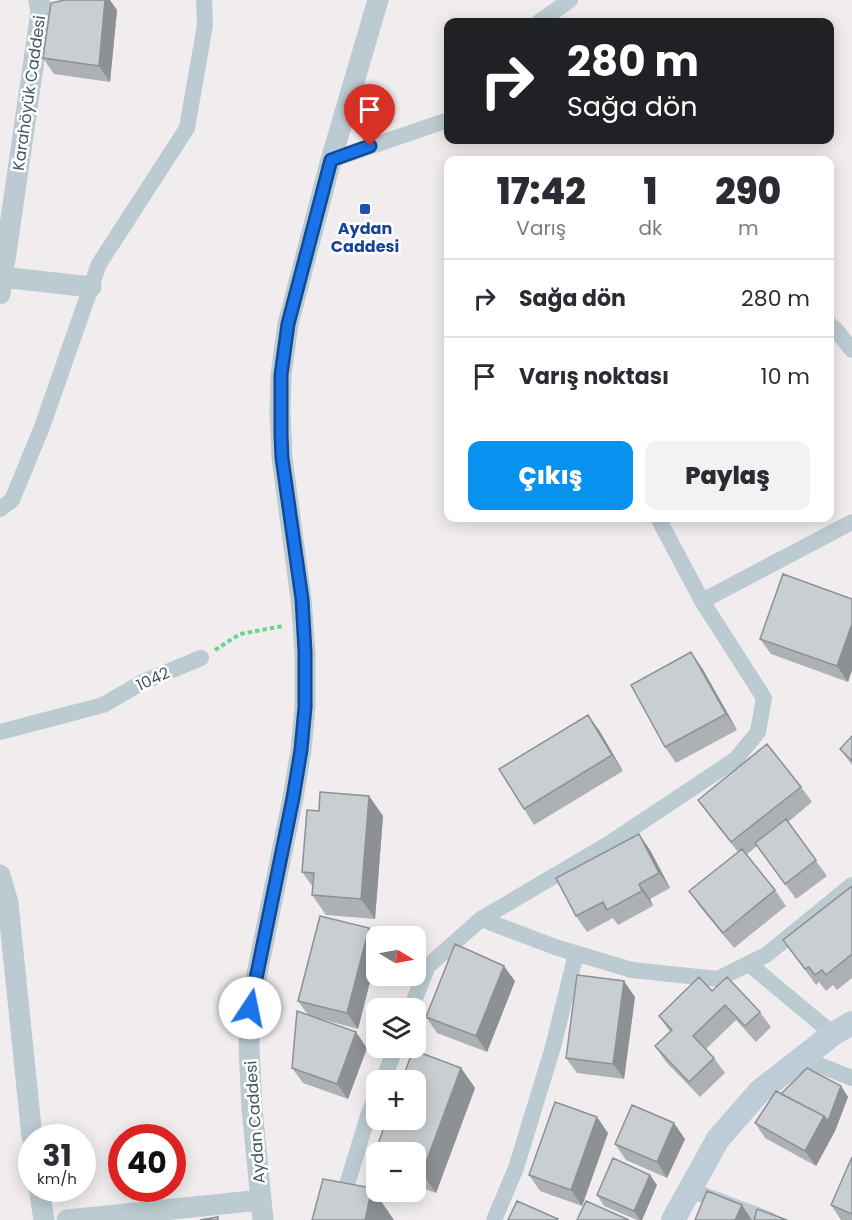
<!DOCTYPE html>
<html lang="tr">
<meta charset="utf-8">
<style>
body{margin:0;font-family:Poppins,sans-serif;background:#f2f2f3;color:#2b2b33;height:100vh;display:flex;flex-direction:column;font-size:22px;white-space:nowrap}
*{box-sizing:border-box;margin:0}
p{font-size:20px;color:#7c7c81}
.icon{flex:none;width:33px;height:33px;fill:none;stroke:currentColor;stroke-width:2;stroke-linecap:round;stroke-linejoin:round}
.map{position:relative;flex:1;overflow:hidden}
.drawer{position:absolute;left:444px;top:156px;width:390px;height:366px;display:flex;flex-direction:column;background:#fff;border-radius:12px;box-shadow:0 3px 15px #0003}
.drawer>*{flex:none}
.hud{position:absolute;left:444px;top:18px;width:390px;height:126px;border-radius:12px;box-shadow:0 3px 15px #0003;background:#202124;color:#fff;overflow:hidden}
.needle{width:39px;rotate:100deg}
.controls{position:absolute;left:366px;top:926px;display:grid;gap:12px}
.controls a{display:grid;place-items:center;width:60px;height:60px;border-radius:12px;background:#fff;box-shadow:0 3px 15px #0003;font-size:30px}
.speed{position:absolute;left:18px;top:1124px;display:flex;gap:12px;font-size:30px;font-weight:700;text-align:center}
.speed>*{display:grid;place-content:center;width:78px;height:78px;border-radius:50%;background:#fff;box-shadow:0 3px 15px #0003;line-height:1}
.speed small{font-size:15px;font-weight:400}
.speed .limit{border:9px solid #d22;background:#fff;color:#111}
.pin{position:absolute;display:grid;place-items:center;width:51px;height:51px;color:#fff;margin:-62px -26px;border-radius:50% 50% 50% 0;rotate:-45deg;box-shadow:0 0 6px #0007}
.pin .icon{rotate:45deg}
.me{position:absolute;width:66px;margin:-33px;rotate:11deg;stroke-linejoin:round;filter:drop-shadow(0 0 4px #0008)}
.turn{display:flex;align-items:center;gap:21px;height:126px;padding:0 24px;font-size:27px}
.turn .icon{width:78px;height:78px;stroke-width:2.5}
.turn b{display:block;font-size:42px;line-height:51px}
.eta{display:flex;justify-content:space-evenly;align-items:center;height:102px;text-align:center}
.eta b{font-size:36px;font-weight:800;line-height:42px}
.cta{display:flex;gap:12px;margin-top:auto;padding:12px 24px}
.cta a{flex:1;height:69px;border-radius:12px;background:#0792f0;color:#fff;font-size:24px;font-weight:800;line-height:69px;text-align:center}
.cta a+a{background:#f2f2f3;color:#2b2b33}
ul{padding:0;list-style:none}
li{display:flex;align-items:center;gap:18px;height:78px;padding:0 24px;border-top:2px solid #e1e1e2}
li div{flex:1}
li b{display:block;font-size:22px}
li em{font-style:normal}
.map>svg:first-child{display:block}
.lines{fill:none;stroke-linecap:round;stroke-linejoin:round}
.path{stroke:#6cd490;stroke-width:4;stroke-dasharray:4.5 3;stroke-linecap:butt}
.minor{stroke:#bccbd1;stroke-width:16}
.tertiary{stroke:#bccbd1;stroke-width:21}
.secondary{stroke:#bccdd7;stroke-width:24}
.wall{fill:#adb1b5}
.shaded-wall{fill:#8d9094}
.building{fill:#c9ced3;stroke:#8d9094;stroke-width:1.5}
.route-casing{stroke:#114b97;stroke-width:15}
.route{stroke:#1a73e8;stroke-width:10}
.transit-dot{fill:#1a4fb4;stroke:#fff;stroke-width:2}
.labels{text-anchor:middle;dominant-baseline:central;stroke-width:5;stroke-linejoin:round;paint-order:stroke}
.street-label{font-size:16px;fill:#44555d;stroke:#fff}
.transit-label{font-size:16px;font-weight:bold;fill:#164399;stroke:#fff}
</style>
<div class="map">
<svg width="852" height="1220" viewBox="0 0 852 1220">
<rect width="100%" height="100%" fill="#f1edee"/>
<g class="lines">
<!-- path -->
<path class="path" d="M215 650 240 634 283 626"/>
<!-- minor -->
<path class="minor" d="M539 22 570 0
M331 160 448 120
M830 325 836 330 852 350
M0 509 12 500 42 427 99 264 187 128 205 25 204 0
M702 601 852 522
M0 732 103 705 143 682 201 658
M481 919 558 948 632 970 718 979 766 955 852 885
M749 964 833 1034
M411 1008 428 966 481 919 607 845 736 759 758 732 764 698 702 601 658 518
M802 1058 852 1078
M383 1080 396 1047
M690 1190 770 1220
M336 1220 368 1116 376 1095
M494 1220 516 1168 553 1047 576 954"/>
<!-- tertiary -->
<path class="tertiary" d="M2 277 91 287
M0 294 41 12 39 0
M0 875 8 903 32 1137
M39 1188 44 1220
M67 1220 261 1200
M263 1220 252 1109 249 1047 250 1008 293 798 301 750 305 707V652L301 599 282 458 280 412 281 375 288 324 331 160 378 0"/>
<!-- secondary -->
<path class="secondary" d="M673 1220 718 1139 760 1091 833 1034 852 1023"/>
</g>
<!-- wall -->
<path class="wall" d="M117 10 110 82 54 74 43 58Z
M852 599V670L848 682 771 654 760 639Z
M702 668 737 730 676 763 665 747Z
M599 730 623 771 534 825 524 809Z
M852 736V765L840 749Z
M801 787 812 802 788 822 827 876 796 899 757 846 746 855 775 890 786 906 734 948 700 907 689 891 738 852 709 815 698 800Z
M369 796 383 816 375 919 326 915 312 895 313 887 302 872 319 811Z
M650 850 670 888 650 899 653 906 618 925 613 918 587 932 576 916Z
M852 887V978L837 990 833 985 826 991 819 982 816 985 783 940Z
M376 939V958L358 1029 321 1019 367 1048 348 1099 303 1083 292 1068 308 1015 298 1001Z
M515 981 487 1052 437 1033 426 1017Z
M712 991 760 1012 771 1027 756 1042 736 1020 706 1049 714 1058 725 1073 700 1097 666 1062 655 1046 670 1032 659 1016Z
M635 997 624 1079 577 1073 566 1058Z
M413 1050 461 1068 475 1088 436 1193 416 1186V1152H376V1159L374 1155 387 1119H416V1080H402Z
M841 1086 848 1097 835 1131 816 1166 765 1138 755 1123 781 1094Z
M608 1133 582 1206 540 1191 529 1175Z
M685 1139 667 1178 626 1160 615 1144Z
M852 1157V1220H841L831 1205Z
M657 1185 642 1220H637L604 1206 597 1195Z"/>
<!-- shaded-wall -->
<path class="shaded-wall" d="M105 0H110L117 10 110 82 99 66Z
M852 624V670L848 682 837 666Z
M691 652 702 668 737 730 726 714Z
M588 715 599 730 623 771 612 755Z
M369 796 383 816 375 919 361 899Z
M639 834 650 850 670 888 659 873Z
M639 884 650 899 653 906 642 891Z
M369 928 376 939V958L358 1029 347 1013Z
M504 966 515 981 487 1052 476 1036Z
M624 981 635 997 624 1079 613 1064Z
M356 1032 367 1048 348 1099 337 1084Z
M461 1068 475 1088 436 1193 422 1173Z
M841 1086 848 1097 835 1131 816 1166 805 1151Z
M597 1117 608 1133 582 1206 571 1190Z
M674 1123 685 1139 667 1178 657 1162Z
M650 1175 657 1185 642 1220H640L634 1211Z
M372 1188 394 1220H365Z
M742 1205 752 1220H735Z"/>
<!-- building -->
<path class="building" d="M65 0H105L99 66 43 58 51 3Z
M783 574 852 599V624L837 666 760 639Z
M691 652 726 714 665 747 631 685Z
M588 715 612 755 524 809 499 769Z
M852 736V761L840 749Z
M767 744 801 787 731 842 698 800Z
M320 792 369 796 361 899 312 895 314 873 302 872 307 810 319 811Z
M786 819 816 860 785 884 755 843Z
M639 834 659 873 639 884 642 891 607 910 603 902 576 916 556 878Z
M742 849 775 890 723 933 689 891Z
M852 886V954L826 975 822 970 815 975 809 967 805 969 783 940Z
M320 916 369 928 347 1013 298 1001Z
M455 944 504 966 476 1036 426 1017Z
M577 975 624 981 613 1064 566 1058Z
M699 977 712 991 727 977 760 1012 745 1026 725 1005 693 1036 714 1058 689 1082 655 1046 672 1030 659 1016Z
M297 1011 356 1032 337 1084 292 1068Z
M413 1050 461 1068 422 1173 416 1171V1152H376V1156L374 1155 387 1119H416V1080H402Z
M807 1068 841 1086 828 1121 824 1116 781 1094Z
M776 1091 824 1116 805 1151 755 1123Z
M555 1102 597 1117 571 1190 529 1175Z
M632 1105 674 1123 657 1162 615 1144Z
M852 1157V1214L831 1205Z
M613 1158 650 1175 634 1211 597 1195Z
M323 1179 372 1188 365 1220H312Z
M707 1191 742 1205 735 1220H695Z
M517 1201 558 1219 557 1220H508Z
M586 1201 629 1220H577Z
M757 1209 787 1220H754Z
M218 1217V1220H200Z"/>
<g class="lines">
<!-- route casing -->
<g class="route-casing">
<path id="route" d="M250 1008 293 798 301 750 305 707V652L302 599 282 458 281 435V375L288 324 331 160 370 146"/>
</g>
<!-- route -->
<use href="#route" class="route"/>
</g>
<!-- markers -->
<rect class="transit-dot" x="359" y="203" width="12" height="12" rx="3"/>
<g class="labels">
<!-- street labels -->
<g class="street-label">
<text transform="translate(29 93) rotate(-82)">Karahöyük Caddesi</text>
<text transform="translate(153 679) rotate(-25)">1042</text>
<text transform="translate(255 1122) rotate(-94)">Aydan Caddesi</text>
</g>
<!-- transit labels -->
<g class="transit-label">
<text x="365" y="228">Aydan<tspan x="365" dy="18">Caddesi</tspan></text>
</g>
</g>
</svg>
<div class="controls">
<a><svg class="needle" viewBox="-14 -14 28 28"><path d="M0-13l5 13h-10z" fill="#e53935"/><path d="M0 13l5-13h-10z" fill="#7c7c81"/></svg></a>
<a><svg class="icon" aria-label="layers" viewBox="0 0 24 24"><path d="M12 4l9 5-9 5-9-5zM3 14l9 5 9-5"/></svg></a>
<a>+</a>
<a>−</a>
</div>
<div class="speed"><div>31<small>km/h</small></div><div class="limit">40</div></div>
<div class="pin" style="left:370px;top:146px;background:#d93025"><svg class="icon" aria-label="arrive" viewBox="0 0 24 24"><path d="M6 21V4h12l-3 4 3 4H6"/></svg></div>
<svg class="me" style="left:250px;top:1008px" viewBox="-20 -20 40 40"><circle r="19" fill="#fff"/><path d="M0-13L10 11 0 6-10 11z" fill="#1a73e8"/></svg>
<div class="hud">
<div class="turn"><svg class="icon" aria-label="right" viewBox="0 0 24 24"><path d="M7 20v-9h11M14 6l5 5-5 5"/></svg><div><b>280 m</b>Sağa dön</div></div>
</div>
<section class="drawer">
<div class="eta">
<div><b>17:42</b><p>Varış</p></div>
<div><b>1</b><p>dk</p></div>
<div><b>290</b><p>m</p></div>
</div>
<ul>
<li><svg class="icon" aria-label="right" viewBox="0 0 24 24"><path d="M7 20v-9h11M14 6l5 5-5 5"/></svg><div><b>Sağa dön</b></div><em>280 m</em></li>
<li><svg class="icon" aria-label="arrive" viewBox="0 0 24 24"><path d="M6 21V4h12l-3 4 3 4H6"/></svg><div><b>Varış noktası</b></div><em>10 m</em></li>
</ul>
<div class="cta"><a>Çıkış</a><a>Paylaş</a></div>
</section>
</div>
